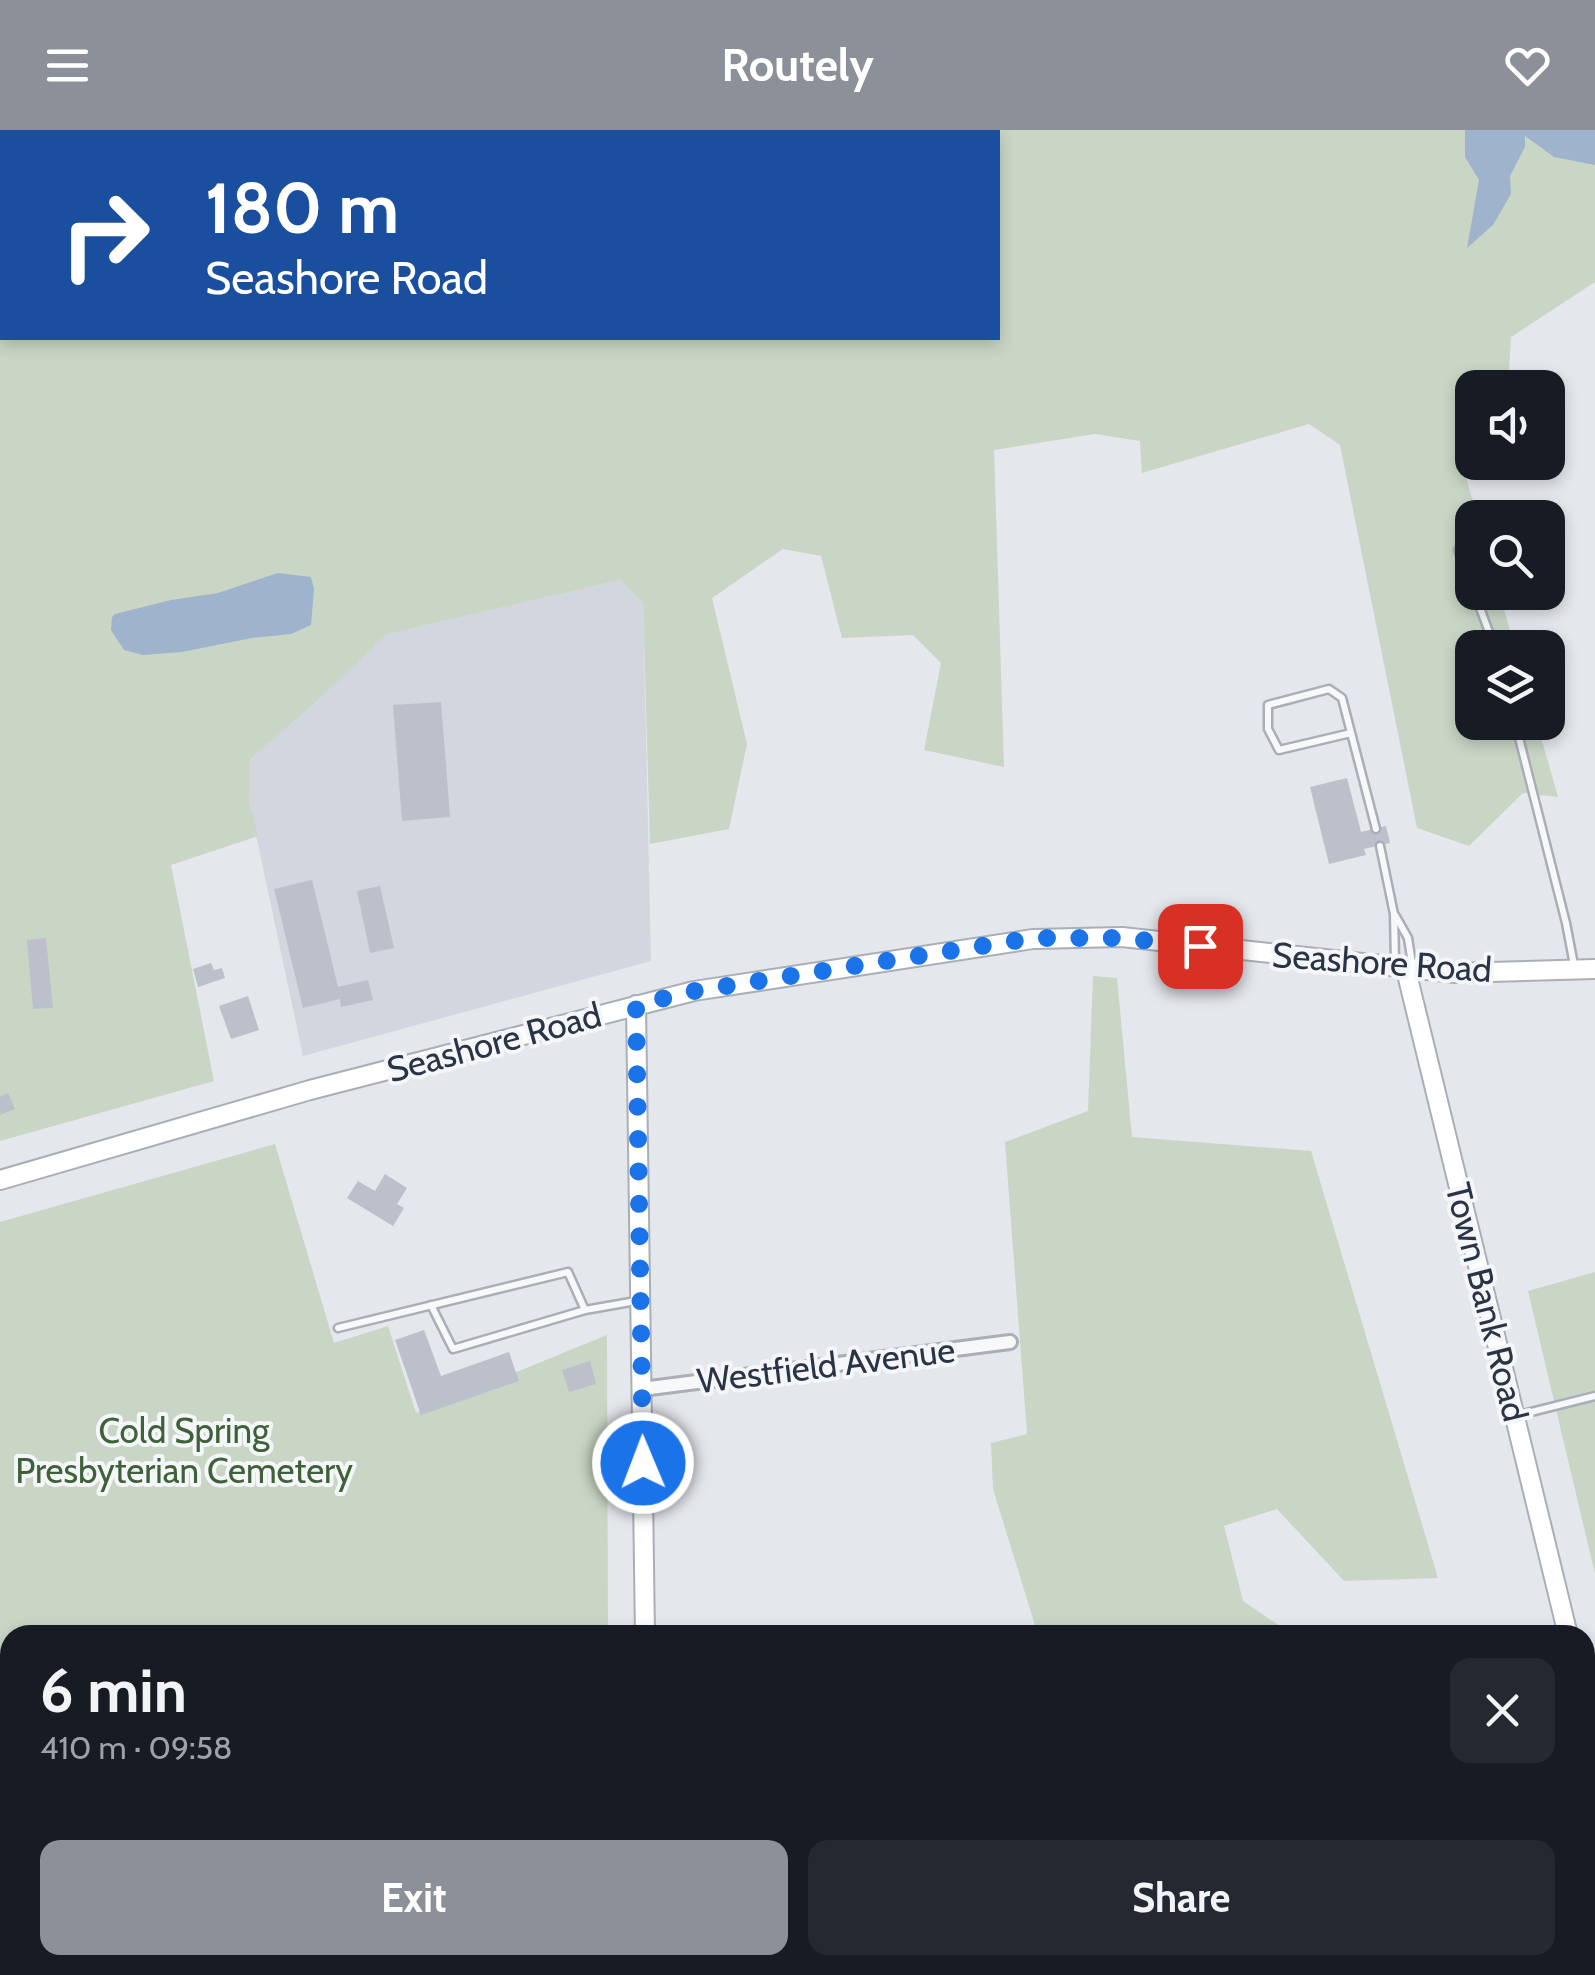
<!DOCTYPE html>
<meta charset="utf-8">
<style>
body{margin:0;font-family:Cabin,sans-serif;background:#242831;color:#f1f3f6;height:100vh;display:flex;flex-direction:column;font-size:38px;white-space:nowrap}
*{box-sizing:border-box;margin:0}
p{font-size:32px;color:#9ea1a6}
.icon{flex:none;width:55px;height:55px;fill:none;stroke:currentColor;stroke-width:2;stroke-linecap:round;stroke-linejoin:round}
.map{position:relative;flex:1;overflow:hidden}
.side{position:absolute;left:0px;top:1495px;width:1595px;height:350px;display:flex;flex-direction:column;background:#171b24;border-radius:30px 30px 0 0;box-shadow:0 5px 15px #0003}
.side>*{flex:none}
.guide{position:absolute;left:0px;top:0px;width:1000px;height:210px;box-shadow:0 5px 15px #0003;background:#1a4fa0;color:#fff;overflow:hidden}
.tools{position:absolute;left:1455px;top:240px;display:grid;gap:20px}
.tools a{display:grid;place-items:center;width:110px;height:110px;border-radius:20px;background:#171b24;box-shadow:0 5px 15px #0003;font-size:50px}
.pin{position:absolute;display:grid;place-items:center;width:85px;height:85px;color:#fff;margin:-42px;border-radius:20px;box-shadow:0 5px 15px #0006}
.me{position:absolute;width:110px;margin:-55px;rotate:359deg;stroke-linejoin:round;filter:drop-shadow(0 0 8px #0008)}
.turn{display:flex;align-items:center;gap:35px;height:210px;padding:0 40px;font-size:45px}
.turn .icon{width:130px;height:130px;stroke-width:2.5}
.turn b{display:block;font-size:70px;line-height:85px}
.round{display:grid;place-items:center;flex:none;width:105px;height:105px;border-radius:20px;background:#242831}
.overview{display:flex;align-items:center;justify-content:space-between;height:170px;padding:0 40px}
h1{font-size:60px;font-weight:800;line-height:75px}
.button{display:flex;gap:20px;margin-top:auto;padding:20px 40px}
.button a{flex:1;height:115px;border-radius:20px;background:#8c9099;color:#fff;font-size:40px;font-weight:800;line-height:115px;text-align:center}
.button a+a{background:#242831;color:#f1f3f6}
header{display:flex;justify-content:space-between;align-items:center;height:130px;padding:0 40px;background:#8c9099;color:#fff;font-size:45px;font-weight:800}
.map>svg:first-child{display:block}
.built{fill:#d2d6de}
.green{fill:#c9d6c5;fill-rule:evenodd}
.water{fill:#9fb4cc}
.building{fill:#bbc0ca}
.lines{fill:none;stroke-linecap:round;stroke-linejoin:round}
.lane-casing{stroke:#a9aeb7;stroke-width:11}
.street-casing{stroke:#a9aeb7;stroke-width:18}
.secondary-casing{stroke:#a9aeb7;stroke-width:22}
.path{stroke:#c2c5cb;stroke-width:2.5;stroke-dasharray:8 8;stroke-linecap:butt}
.lane{stroke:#f7f8fa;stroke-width:6}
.street{stroke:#f7f8fa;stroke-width:12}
.secondary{stroke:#fff;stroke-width:18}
.route{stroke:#1a73e8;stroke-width:18;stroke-dasharray:0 32.4}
.labels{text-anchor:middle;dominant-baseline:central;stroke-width:8;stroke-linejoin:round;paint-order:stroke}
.street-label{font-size:35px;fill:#2b3445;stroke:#f4f6f9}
.park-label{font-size:35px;fill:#3f6138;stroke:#f4f6f9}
</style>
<header><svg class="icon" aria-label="menu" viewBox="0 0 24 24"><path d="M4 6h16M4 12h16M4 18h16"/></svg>Routely<svg class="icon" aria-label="heart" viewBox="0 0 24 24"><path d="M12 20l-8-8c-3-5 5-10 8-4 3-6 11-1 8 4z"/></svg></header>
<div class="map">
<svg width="1595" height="1845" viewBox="0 0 1595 1845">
<rect width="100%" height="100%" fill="#e4e7ec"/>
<!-- built -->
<path class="built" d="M620 450 643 473 651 831 303 926 249 672V629L315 573 386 504Z"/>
<!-- green -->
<path class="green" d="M0 0H1595V152L1511 207 1508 257 1472 258V332L1477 333 1466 348 1478 387 1472 388V462L1499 463 1515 517 1472 518V592L1537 593 1558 667 1523 663 1469 716 1417 698 1340 315 1309 294 1142 343 1140 311 1095 304 994 320 1004 637 924 620 941 533 913 505 842 508 821 426 783 419 712 468 747 614 729 699 650 714 643 473 620 450 387 504 315 573 250 629 249 672 258 706 171 735 214 951 0 1011ZM2 2H998V208H2Z
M1093 846 1117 848 1132 1007 1311 1021 1438 1448 1344 1451 1277 1379 1224 1396 1243 1471 1293 1505H1038L993 1359 991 1313 1027 1304 1005 1012 1088 981Z
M275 1014 334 1213 388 1196 416 1283 607 1205 608 1505H10V1835H609V1845H0V1092Z
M1595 1142V1444L1528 1161Z
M989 1835H1223V1845H937Z"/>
<!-- water -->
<path class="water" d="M1465 0H1595V35L1554 27 1525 6V17L1510 46 1511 64 1493 95 1467 118 1479 50 1465 27Z
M278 443 311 447 314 459 311 495 291 504 252 508 182 522 143 525 124 520 111 500 112 487 115 484 171 470 218 463Z"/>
<!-- building -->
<path class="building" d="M441 572 450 687 402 691 393 575Z
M1347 648 1361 702 1386 696 1390 713 1364 719 1366 725 1329 734 1310 657Z
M312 750 338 857 368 850 373 870 341 877 340 869 303 878 274 759Z
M380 756 394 818 370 823 357 761Z
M46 808 53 878 33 879 27 810Z
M211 833 214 840 222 838 225 848 198 857 193 839Z
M248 866 259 900 231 909 219 876Z
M8 963 15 979 0 985V967Z
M385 1044 407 1058 397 1074 404 1078 393 1096 347 1068 358 1051 375 1061Z
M424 1200 441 1246 509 1222 519 1251 421 1285 395 1210Z
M590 1231 596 1254 569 1262 562 1240Z
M1505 1835H1560L1563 1845H1507Z"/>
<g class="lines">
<!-- lane casing -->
<g class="lane-casing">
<path id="lane" d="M1458 420 1472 458
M1474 462 1495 518
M1515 592 1566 793 1574 835
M1351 603 1279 620 1268 599V575L1329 559 1342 568 1376 699
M1380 716 1394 784 1395 832
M1395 785 1408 808 1412 834
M431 1175 453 1219 585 1180 636 1171
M338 1198 568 1142 585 1180
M1519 1285 1595 1266
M1595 1780 1587 1782 1595 1821"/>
</g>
<!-- street casing -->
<g class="street-casing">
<path id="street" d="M642 1259 1010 1212"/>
</g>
<!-- secondary casing -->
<g class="secondary-casing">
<path id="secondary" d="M1406 840 1568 1505
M636 875 645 1505
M0 1050 310 960 694 861 1033 809 1122 807 1455 843 1595 839
M1585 1576 1595 1618
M649 1835V1845"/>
</g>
<!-- path -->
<path class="path" d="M126 2 137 0
M0 31 2 30"/>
<!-- lane -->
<use href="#lane" class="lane"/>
<!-- street -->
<use href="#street" class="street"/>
<!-- secondary -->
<use href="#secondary" class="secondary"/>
</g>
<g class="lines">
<!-- route -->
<path class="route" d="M643 1333 636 875 694 861 1033 808H1122L1200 816"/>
</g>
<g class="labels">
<!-- street labels -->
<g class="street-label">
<text transform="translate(1382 832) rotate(4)">Seashore Road</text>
<text transform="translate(494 912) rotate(-15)">Seashore Road</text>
<text transform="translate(1487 1172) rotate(76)">Town Bank Road</text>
<text transform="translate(826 1235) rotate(-7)">Westfield Avenue</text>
</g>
<!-- park labels -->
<g class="park-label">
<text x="184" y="1300">Cold Spring<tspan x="184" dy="40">Presbyterian Cemetery</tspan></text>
</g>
</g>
</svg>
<div class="tools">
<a><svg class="icon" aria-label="sound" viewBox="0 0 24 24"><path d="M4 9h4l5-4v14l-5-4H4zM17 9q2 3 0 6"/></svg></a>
<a><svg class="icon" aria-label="search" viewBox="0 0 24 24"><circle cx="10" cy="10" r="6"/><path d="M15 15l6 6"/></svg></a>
<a><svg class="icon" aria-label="layers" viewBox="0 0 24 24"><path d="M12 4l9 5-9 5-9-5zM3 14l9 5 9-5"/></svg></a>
</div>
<div class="pin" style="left:1200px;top:816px;background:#d93025"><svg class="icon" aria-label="arrive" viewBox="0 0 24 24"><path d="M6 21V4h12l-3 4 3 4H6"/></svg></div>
<svg class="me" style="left:643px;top:1333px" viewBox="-20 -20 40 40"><circle r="17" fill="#1a73e8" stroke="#fff" stroke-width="3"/><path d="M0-11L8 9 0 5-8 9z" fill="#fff"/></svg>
<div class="guide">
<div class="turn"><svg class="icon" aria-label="right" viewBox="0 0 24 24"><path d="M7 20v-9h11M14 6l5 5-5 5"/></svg><div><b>180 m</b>Seashore Road</div></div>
</div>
<section class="side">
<div class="overview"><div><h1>6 min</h1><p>410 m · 09:58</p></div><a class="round"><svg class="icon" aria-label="close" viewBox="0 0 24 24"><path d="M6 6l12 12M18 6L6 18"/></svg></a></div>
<div class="button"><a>Exit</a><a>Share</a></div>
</section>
</div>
